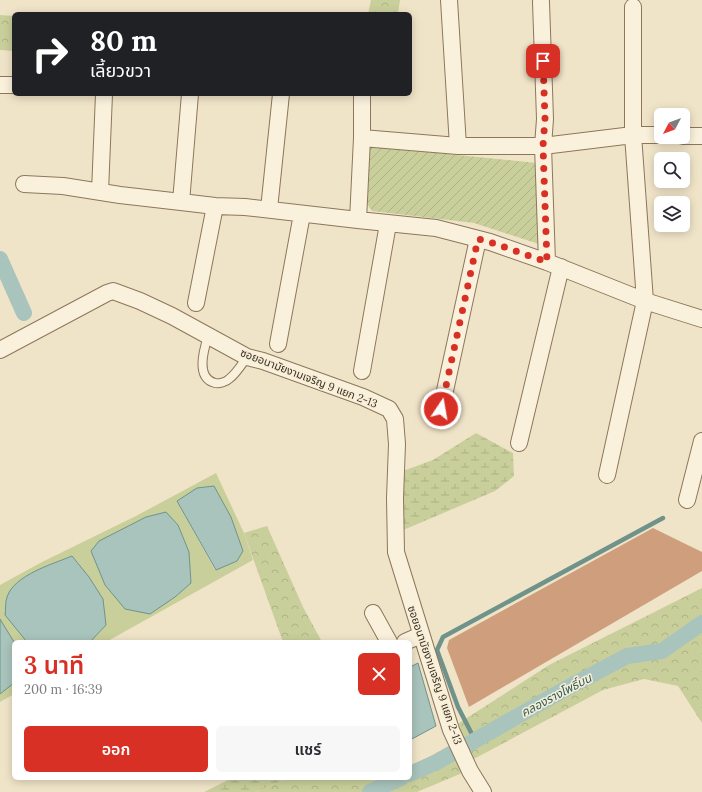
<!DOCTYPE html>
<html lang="th">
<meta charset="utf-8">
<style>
body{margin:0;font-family:Lora,"Noto Sans Thai",serif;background:#f7f7f7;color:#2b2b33;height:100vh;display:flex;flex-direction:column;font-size:15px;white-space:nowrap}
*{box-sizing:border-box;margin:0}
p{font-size:13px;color:#7c7c81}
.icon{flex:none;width:22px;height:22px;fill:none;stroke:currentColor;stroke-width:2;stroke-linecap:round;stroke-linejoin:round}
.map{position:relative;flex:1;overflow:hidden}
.side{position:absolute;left:12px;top:640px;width:400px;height:140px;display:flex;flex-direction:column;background:#fff;border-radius:6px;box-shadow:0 2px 10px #0003}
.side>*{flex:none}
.guide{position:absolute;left:12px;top:12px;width:400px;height:84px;border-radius:6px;box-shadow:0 2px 10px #0003;background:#202124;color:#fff;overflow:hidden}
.needle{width:26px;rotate:229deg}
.fabs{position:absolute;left:654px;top:108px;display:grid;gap:8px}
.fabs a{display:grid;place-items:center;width:36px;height:36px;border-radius:6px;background:#fff;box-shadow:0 2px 10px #0003;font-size:20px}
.pin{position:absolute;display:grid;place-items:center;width:34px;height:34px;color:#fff;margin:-17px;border-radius:8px;box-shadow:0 2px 6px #0006}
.me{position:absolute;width:44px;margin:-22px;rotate:12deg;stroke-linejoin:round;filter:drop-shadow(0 0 3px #0008)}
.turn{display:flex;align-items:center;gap:14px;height:84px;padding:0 12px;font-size:18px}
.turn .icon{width:52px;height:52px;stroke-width:2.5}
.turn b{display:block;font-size:28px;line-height:34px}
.round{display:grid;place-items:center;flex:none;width:42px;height:42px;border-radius:6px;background:#f7f7f7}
.head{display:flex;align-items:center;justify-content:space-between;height:68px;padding:0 12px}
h1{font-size:24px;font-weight:600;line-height:30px;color:#d93025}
.cta{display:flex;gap:8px;margin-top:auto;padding:8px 12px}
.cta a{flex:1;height:46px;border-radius:6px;background:#d93025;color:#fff;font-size:16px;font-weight:600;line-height:46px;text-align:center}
.cta a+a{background:#f7f7f7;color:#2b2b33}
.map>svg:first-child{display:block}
.grass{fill:#c9cf9b;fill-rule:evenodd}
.forest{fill:url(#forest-crowns)}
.wetland{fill:url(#wetland-marsh)}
.garden{fill:url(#garden-furrows)}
.water{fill:#a9c4bc;stroke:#6f938a}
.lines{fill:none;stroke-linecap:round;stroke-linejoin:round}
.stream{stroke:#6f938a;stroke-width:4.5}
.canal{stroke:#a9c4bc;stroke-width:16}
.building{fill:#cf9f7d}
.service-casing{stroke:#8d765c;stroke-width:10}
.minor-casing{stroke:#8d765c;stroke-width:18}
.service{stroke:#faf1dc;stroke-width:8}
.minor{stroke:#faf1dc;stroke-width:16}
.route{stroke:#d93025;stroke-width:7;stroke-dasharray:0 12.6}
.labels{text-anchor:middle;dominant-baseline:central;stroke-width:3;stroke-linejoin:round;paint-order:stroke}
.street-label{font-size:11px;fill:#3d2e20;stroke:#f7eed8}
.water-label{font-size:12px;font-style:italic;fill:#2f5d5a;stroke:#f7eed8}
</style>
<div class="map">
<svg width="702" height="792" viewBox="0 0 702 792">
<defs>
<pattern id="forest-crowns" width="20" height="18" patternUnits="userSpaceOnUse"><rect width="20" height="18" fill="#c9cf9b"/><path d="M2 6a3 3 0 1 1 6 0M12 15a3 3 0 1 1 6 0" fill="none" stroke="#aeb285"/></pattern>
<pattern id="wetland-marsh" width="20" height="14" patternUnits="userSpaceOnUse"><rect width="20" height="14" fill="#c9cf9b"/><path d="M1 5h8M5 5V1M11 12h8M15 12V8" fill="none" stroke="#aeb285"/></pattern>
<pattern id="garden-furrows" width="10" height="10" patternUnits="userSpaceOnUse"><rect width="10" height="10" fill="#c9cf9b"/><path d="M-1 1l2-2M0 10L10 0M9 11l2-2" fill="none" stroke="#aeb285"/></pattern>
</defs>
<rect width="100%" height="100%" fill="#f0e4c8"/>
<!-- grass -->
<path class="grass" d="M216 473 244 533 253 560 106 642H90L106 625 25 640 27 642H14V694L0 702V585L42 562 136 516ZM177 501 237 561 215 570ZM178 525 189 552 191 583Z"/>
<!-- forest -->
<path class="forest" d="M371 0H400L398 14H368Z
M0 15 14 16V51L0 50Z
M267 526 303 607 322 642H283L244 533Z
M702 588V723L678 686 644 679 603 690 472 760 460 774 417 792H256L288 778H410V767L462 739 456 725 549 665Z"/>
<!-- wetland -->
<path class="wetland" d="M476 433 513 453 514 476 495 491 401 531 403 471 433 460Z
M232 778H288L256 792H204Z"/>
<!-- garden -->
<path class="garden" d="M367 146 537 163 539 244 474 223 372 211 367 204Z"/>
<!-- water -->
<path class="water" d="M214 486 231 517 243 551 237 561 216 570 177 501 197 488Z
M166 512 178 525 189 552 191 583 175 597 150 614 125 609 105 585 91 551 99 541 146 517Z
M72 556 89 577 103 599 106 625 90 642H27L5 615C6 610 5 602 7 597 14 575 53 564 72 556Z
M0 619 14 642V683L0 694Z
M418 663 436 726 410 740V667Z"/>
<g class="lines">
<!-- stream -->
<path class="stream" d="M475 740 458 707 437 650 443 637 663 518"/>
<!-- canal -->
<path class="canal" d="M0 259 24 313
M410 774 437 762 567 688 627 656 662 651 702 623
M370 792 401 778"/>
</g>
<!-- building -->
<path class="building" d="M653 528 702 552V571L469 707 447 648 449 640Z"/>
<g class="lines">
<!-- service casing -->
<g class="service-casing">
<path id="service" d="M208 336C204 349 195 378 215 383 219 384 226 382 229 379 236 374 242 364 247 357"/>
</g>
<!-- minor casing -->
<g class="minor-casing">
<path id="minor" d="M449 0 458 146
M541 2 545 119 543 146 547 262
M0 85H14
M683 136H702
M362 138 458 146H543L633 135H661
M24 184 63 186 120 195 181 202 215 206 245 207 358 220 436 228 490 242 547 262 645 301 702 319
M100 192 104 94
M181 202 190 94
M269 209 281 94
M358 220 362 138V94
M196 303 215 206
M278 344 302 214
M0 350 107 293 113 291 140 301 172 316 247 357 263 361 363 397 389 409 395 419 397 444 395 498 396 552 451 730 470 771 483 792
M362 371 388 224
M441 409 478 239
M519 443 561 267
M607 475 645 301 633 135V7
M687 500 702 441
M373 613 389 642
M405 642 421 635"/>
</g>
<!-- service -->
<use href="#service" class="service"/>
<!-- minor -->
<use href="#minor" class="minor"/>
</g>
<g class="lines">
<!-- route -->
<path class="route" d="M441 409 478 239 490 242 547 262 543 146 545 119 543 61"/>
</g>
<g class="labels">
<!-- street labels -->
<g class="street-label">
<text transform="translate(309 378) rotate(21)">ซอยอนามัยงามเจริญ 9 แยก 2-13</text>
<text transform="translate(435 675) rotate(71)">ซอยอนามัยงามเจริญ 9 แยก 2-13</text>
</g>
<!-- water labels -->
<g class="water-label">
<text transform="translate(556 695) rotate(-28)">คลองรางโพธิ์บน</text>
</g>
</g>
</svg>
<div class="fabs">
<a><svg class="needle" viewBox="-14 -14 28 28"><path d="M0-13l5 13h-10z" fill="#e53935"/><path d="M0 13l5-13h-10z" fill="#7c7c81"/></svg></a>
<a><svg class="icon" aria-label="search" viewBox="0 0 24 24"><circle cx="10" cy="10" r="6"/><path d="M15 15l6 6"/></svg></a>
<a><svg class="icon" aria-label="layers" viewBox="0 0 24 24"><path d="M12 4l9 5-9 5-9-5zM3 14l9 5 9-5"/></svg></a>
</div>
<div class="pin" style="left:543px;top:61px;background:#d93025"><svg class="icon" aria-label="arrive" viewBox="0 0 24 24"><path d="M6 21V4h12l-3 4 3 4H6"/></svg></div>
<svg class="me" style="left:441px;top:409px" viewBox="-20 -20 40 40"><circle r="17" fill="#d93025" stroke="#fff" stroke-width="3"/><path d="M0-11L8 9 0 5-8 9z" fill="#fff"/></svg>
<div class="guide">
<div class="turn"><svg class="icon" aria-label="right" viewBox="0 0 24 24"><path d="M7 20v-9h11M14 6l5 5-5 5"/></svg><div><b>80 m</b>เลี้ยวขวา</div></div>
</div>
<section class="side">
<div class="head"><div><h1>3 นาที</h1><p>200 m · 16:39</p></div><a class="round" style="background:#d93025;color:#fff"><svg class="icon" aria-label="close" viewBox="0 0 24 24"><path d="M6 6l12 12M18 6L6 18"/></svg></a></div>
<div class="cta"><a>ออก</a><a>แชร์</a></div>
</section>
</div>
